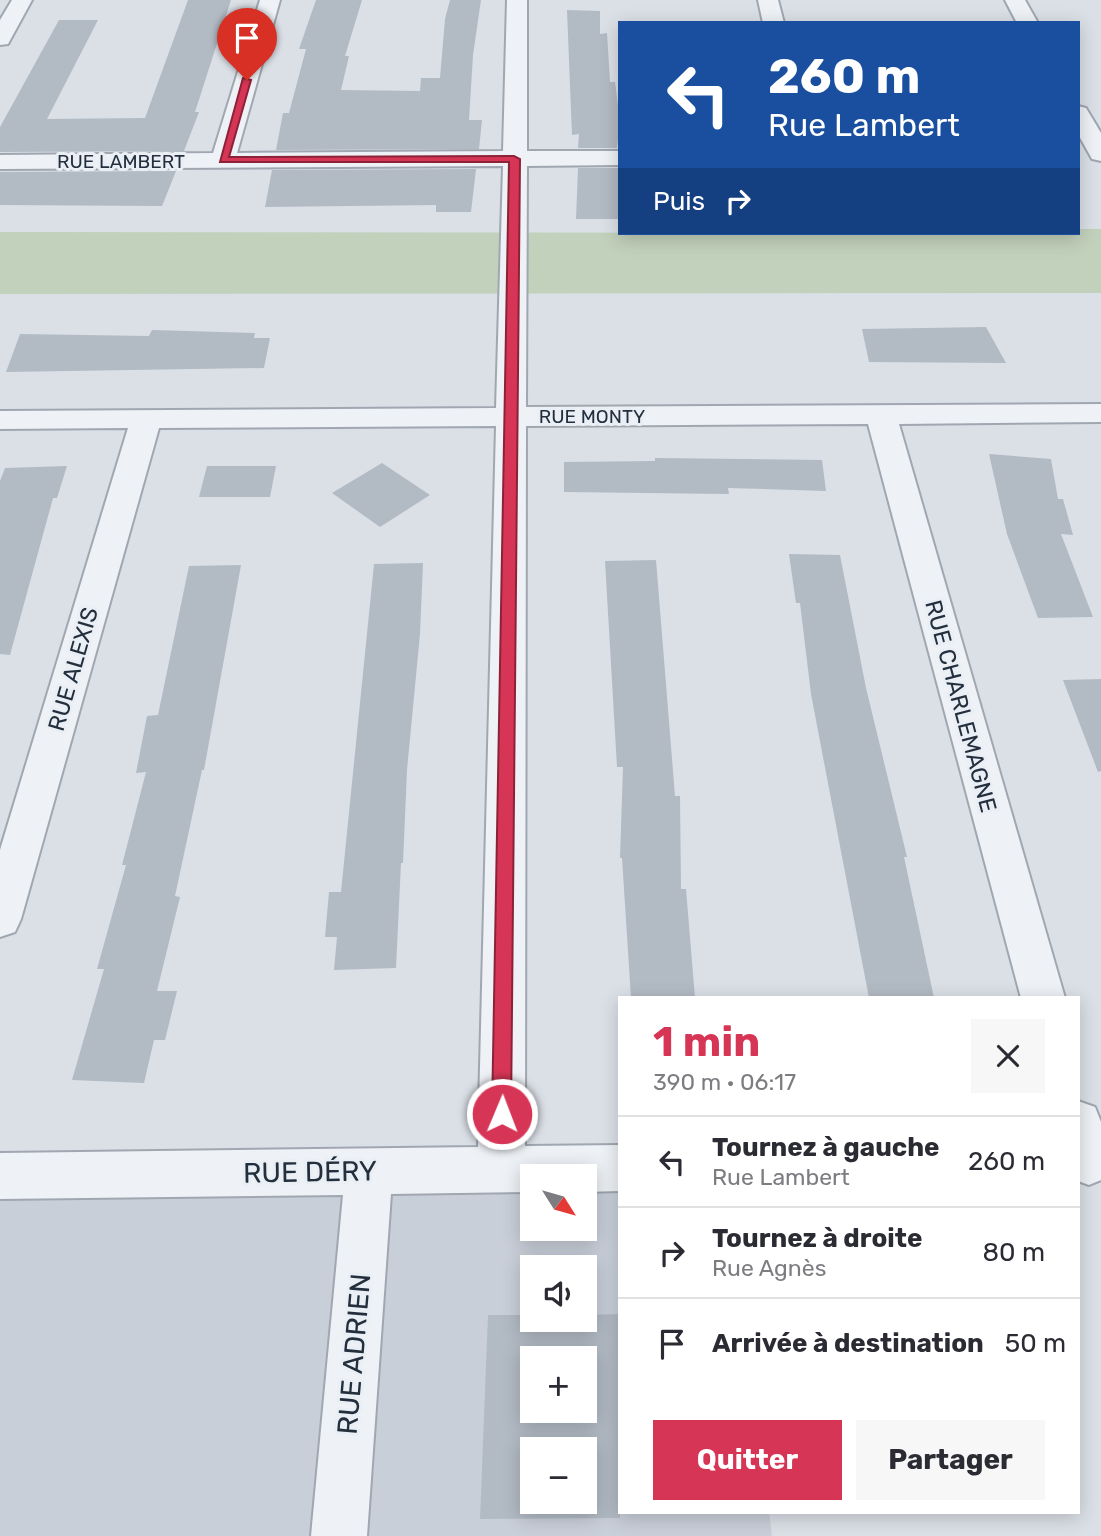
<!DOCTYPE html>
<html lang="fr">
<meta charset="utf-8">
<style>
body{margin:0;font-family:Rubik,sans-serif;background:#f7f7f7;color:#2b2b33;height:100vh;display:flex;flex-direction:column;font-size:26px;white-space:nowrap}
*{box-sizing:border-box;margin:0}
p{font-size:23px;color:#7c7c81}
.icon{flex:none;width:38px;height:38px;fill:none;stroke:currentColor;stroke-width:2;stroke-linecap:round;stroke-linejoin:round}
.map{position:relative;flex:1;overflow:hidden}
.drawer{position:absolute;left:618px;top:996px;width:462px;height:518px;display:flex;flex-direction:column;background:#fff;border-radius:0px;box-shadow:0 4px 18px #0003}
.drawer>*{flex:none}
.top-card{position:absolute;left:618px;top:21px;width:462px;height:214px;border-radius:0px;box-shadow:0 4px 18px #0003;background:#1a4fa0;color:#fff;overflow:hidden}
.needle{width:46px;rotate:127deg}
.buttons{position:absolute;left:520px;top:1164px;display:grid;gap:14px}
.buttons a{display:grid;place-items:center;width:77px;height:77px;border-radius:0px;background:#fff;box-shadow:0 4px 18px #0003;font-size:35px}
.pin{position:absolute;display:grid;place-items:center;width:60px;height:60px;color:#fff;margin:-72px -30px;border-radius:50% 50% 50% 0;rotate:-45deg;box-shadow:0 0 7px #0007}
.pin .icon{rotate:45deg}
.me{position:absolute;width:77px;margin:-38px;rotate:1deg;stroke-linejoin:round;filter:drop-shadow(0 0 5px #0008)}
.turn{display:flex;align-items:center;gap:24px;height:147px;padding:0 35px;font-size:32px}
.turn .icon{width:91px;height:91px;stroke-width:2.5}
.turn b{display:block;font-size:49px;line-height:60px}
.then{display:flex;align-items:center;height:66px;padding:0 35px;background:#0003;gap:14px;font-size:26px}
.round{display:grid;place-items:center;flex:none;width:74px;height:74px;border-radius:0px;background:#f7f7f7}
.overview{display:flex;align-items:center;justify-content:space-between;height:119px;padding:0 35px}
h1{font-size:42px;font-weight:700;line-height:52px;color:#d73556}
.primary-button{display:flex;gap:14px;margin-top:auto;padding:14px 35px}
.primary-button a{flex:1;height:80px;border-radius:0px;background:#d73556;color:#fff;font-size:28px;font-weight:700;line-height:80px;text-align:center}
.primary-button a+a{background:#f7f7f7;color:#2b2b33}
ul{padding:0;list-style:none}
li{display:flex;align-items:center;gap:21px;height:91px;padding:0 35px;border-top:2px solid #e1e1e2}
li div{flex:1}
li b{display:block;font-size:26px}
li em{font-style:normal}
.map>svg:first-child{display:block}
.built{fill:#c9cfd9;fill-rule:evenodd}
.green{fill:#c2d1bc}
.building{fill:#b2bac4;fill-rule:evenodd}
.lines{fill:none;stroke-linecap:round;stroke-linejoin:round}
.street-casing{stroke:#a0a7b1;stroke-width:4}
.street{fill:#eef1f5;fill-rule:evenodd}
.route{fill:#d73556;stroke:#8c2238;stroke-width:2}
.labels{text-anchor:middle;dominant-baseline:central;stroke-width:6;stroke-linejoin:round;paint-order:stroke}
.far-street-label{font-size:19px;fill:#242f3e;stroke:#eaeff5}
.street-label{font-size:23px;fill:#242f3e;stroke:#eaeff5}
.near-street-label{font-size:28px;fill:#242f3e;stroke:#eaeff5}
</style>
<div class="map">
<svg width="1101" height="1536" viewBox="0 0 1101 1536">
<rect width="100%" height="100%" fill="#dbe0e7"/>
<!-- built -->
<path class="built" d="M619 1186 620 1512H769L772 1536H0V1195L532 1188V1228H584L585 1187ZM532 1267H584V1320H532ZM532 1358H584V1410H532ZM532 1449H584V1502H532Z"/>
<!-- green -->
<path class="green" d="M1078 229H1101V293L0 294V232L1078 233Z"/>
<!-- building -->
<path class="building" d="M188 0H231L195 112H199L184 151 0 152V127L59 20H98L47 119 145 118Z
M316 0H362L345 56H349L341 90 420 91 421 78H440L445 19 450 0H481L473 55 469 120H482L479 149 276 150 283 113H289L306 49H299Z
M567 10 600 11V34L607 33 610 82H615L620 121 617 148H578L579 134 572 135Z
M578 168H618V219H576Z
M476 169 471 212H436V205L265 207 272 170Z
M176 171 162 206 0 205V172Z
M986 327 1006 363 869 362 862 329Z
M152 330 255 333 254 338H270L264 368 6 372 20 334 149 336Z
M989 454 1051 459 1058 499H1063L1073 535 1061 534 1093 617 1038 618 1007 534Z
M655 458 822 460 826 491 728 488 729 494 564 492V462L655 461Z
M382 463 430 495 380 527 332 493Z
M67 466 57 498H53L10 655 0 654V481L5 468Z
M207 466H276L270 497H199Z
M789 554 840 555 866 688 907 857H904L934 998H869L811 694 800 603H796Z
M656 560 675 796H680L681 889H686L695 998H631L622 858H620L623 767H617L605 561Z
M423 563 420 634 407 770 403 863H401L396 968 334 970 337 937H325L329 892H341L374 564Z
M241 565 204 770H202L175 896 180 897 157 991H177L165 1040H154L144 1083 72 1080 104 969H97L126 865H122L146 772 136 773 147 716 158 715 189 566Z
M1101 679V771L1098 772 1063 680Z
M620 1314V1518L480 1519 488 1315H532V1320H584V1315ZM532 1358H584V1410H532ZM532 1449H584V1502H532Z"/>
<g class="lines">
<!-- street casing -->
<g class="street-casing">
<path id="street" d="M12 0H32L8 44 0 45V20Z
M260 0H280L237 153 503 151 507 0H527V151H620V165L527 166 526 407 1101 404V422L899 424 1065 998H1021L868 424 526 426 525 1146 620 1145V1191L584 1192V1176H532V1192L391 1194 367 1536H311L343 1195 0 1199V1153L478 1147 496 426 159 428 21 919 15 932 0 937V850L128 428 0 429V411L496 408 503 166 0 169V155L213 153Z
M758 0H778L784 23H763Z
M1005 0H1025L1038 23H1017Z
M1078 106 1086 108 1101 133V161L1092 159 1078 134Z
M1078 1101 1095 1107 1101 1122V1180L1089 1185 1078 1181Z"/>
</g>
<!-- street -->
<use href="#street" class="street"/>
</g>
<!-- route -->
<path class="route" d="M243 78 251 80 229 157 514 156 520 159 511 1114 509 1120 502 1123 495 1120 492 1114 509 162H220Z"/>
<g class="labels">
<!-- far-street labels -->
<g class="far-street-label">
<text x="121" y="161">RUE LAMBERT</text>
<text x="592" y="416">RUE MONTY</text>
</g>
<!-- street labels -->
<g class="street-label">
<text transform="translate(73 669) rotate(-74)">RUE ALEXIS</text>
<text transform="translate(961 706) rotate(75)">RUE CHARLEMAGNE</text>
</g>
<!-- near-street labels -->
<g class="near-street-label">
<text transform="translate(310 1172) rotate(-1)">RUE DÉRY</text>
<text transform="translate(354 1354) rotate(-85)">RUE ADRIEN</text>
</g>
</g>
</svg>
<div class="buttons">
<a><svg class="needle" viewBox="-14 -14 28 28"><path d="M0-13l5 13h-10z" fill="#e53935"/><path d="M0 13l5-13h-10z" fill="#7c7c81"/></svg></a>
<a><svg class="icon" aria-label="sound" viewBox="0 0 24 24"><path d="M4 9h4l5-4v14l-5-4H4zM17 9q2 3 0 6"/></svg></a>
<a>+</a>
<a>−</a>
</div>
<div class="pin" style="left:247px;top:80px;background:#d93025"><svg class="icon" aria-label="arrive" viewBox="0 0 24 24"><path d="M6 21V4h12l-3 4 3 4H6"/></svg></div>
<svg class="me" style="left:502px;top:1114px" viewBox="-20 -20 40 40"><circle r="17" fill="#d73556" stroke="#fff" stroke-width="3"/><path d="M0-11L8 9 0 5-8 9z" fill="#fff"/></svg>
<div class="top-card">
<div class="turn"><svg class="icon" aria-label="left" viewBox="0 0 24 24"><path d="M17 20v-9H6M10 6l-5 5 5 5"/></svg><div><b>260 m</b>Rue Lambert</div></div>
<div class="then">Puis<svg class="icon" aria-label="right" viewBox="0 0 24 24"><path d="M7 20v-9h11M14 6l5 5-5 5"/></svg></div>
</div>
<section class="drawer">
<div class="overview"><div><h1>1 min</h1><p>390 m · 06:17</p></div><a class="round"><svg class="icon" aria-label="close" viewBox="0 0 24 24"><path d="M6 6l12 12M18 6L6 18"/></svg></a></div>
<ul>
<li><svg class="icon" aria-label="left" viewBox="0 0 24 24"><path d="M17 20v-9H6M10 6l-5 5 5 5"/></svg><div><b>Tournez à gauche</b><p>Rue Lambert</p></div><em>260 m</em></li>
<li><svg class="icon" aria-label="right" viewBox="0 0 24 24"><path d="M7 20v-9h11M14 6l5 5-5 5"/></svg><div><b>Tournez à droite</b><p>Rue Agnès</p></div><em>80 m</em></li>
<li><svg class="icon" aria-label="arrive" viewBox="0 0 24 24"><path d="M6 21V4h12l-3 4 3 4H6"/></svg><div><b>Arrivée à destination</b></div><em>50 m</em></li>
</ul>
<div class="primary-button"><a>Quitter</a><a>Partager</a></div>
</section>
</div>
